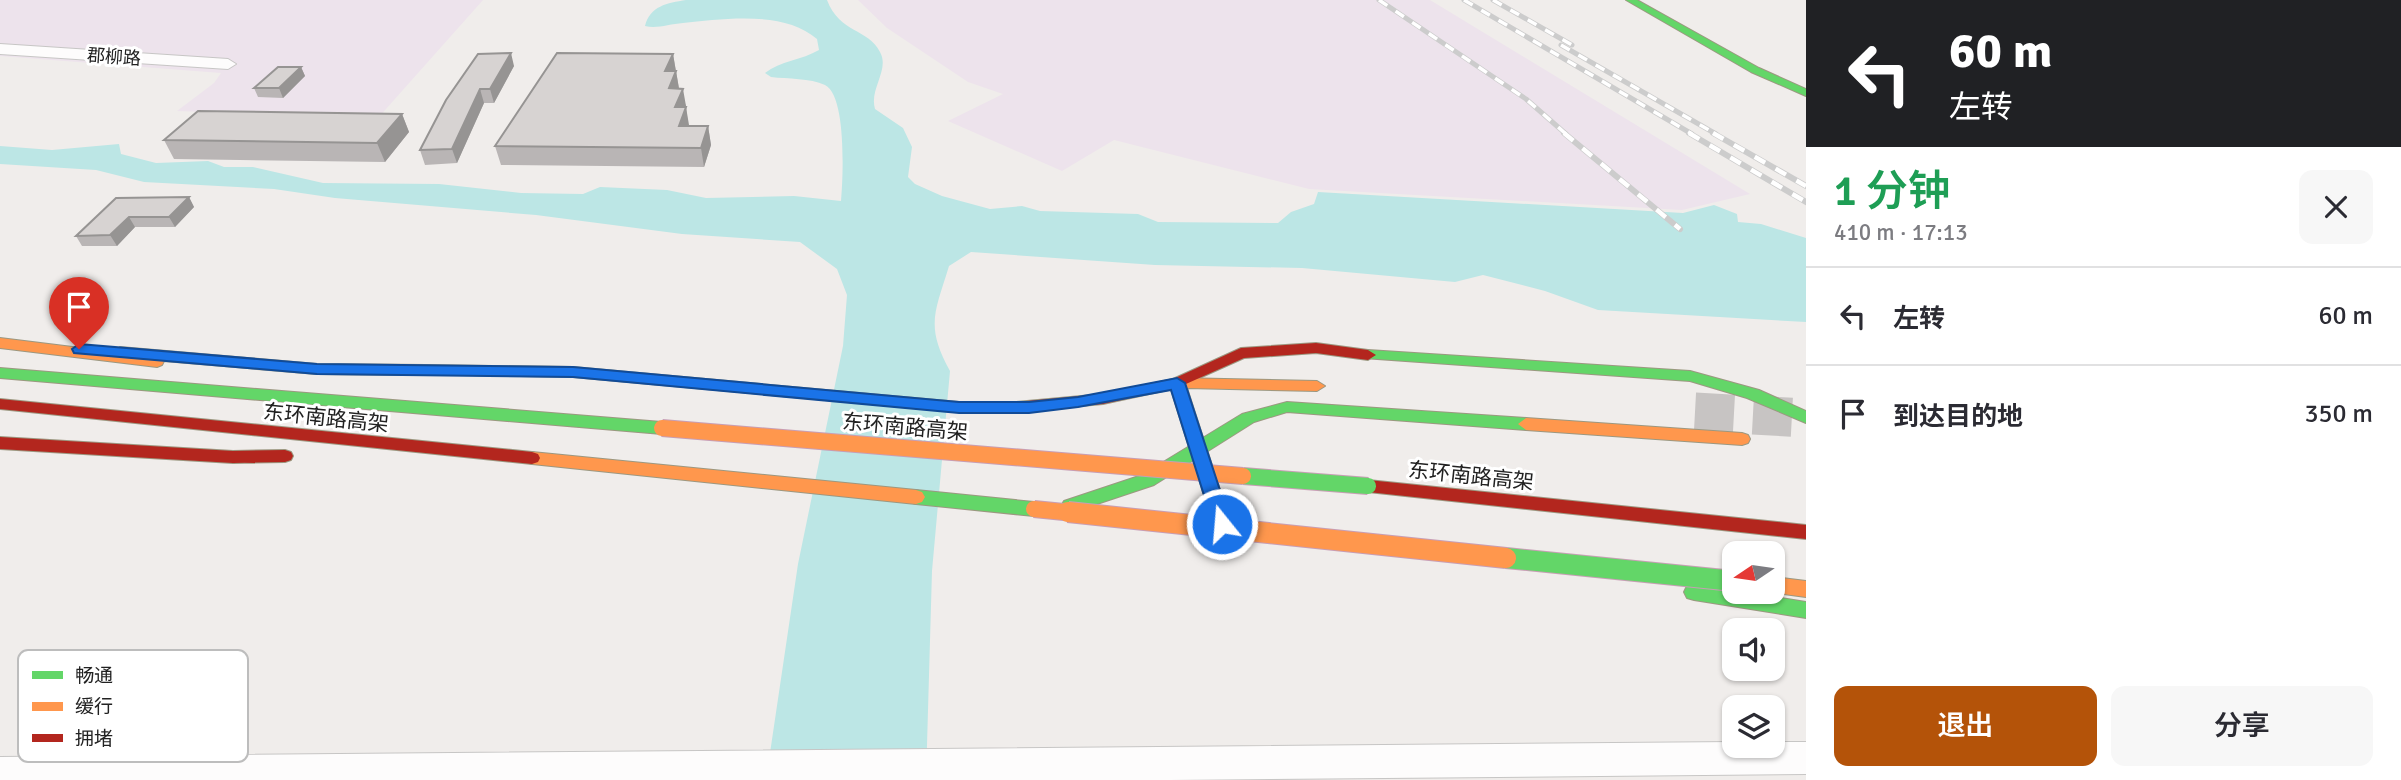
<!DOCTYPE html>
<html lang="zh">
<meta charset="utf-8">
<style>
body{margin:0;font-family:Signika,"Noto Sans SC",sans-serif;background:#f7f7f7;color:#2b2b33;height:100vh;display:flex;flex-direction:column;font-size:26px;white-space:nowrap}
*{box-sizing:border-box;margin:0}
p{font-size:23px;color:#7c7c81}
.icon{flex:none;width:38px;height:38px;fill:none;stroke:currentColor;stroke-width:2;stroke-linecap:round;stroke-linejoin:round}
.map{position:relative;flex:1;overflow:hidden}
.side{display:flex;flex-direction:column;background:#fff;width:595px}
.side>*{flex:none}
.banner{background:#202124;color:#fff;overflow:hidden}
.needle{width:46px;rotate:257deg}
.tools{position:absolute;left:1722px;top:541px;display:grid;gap:14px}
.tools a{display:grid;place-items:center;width:63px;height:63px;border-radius:14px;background:#fff;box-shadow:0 2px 5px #0004;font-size:35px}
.pin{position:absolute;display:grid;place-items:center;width:60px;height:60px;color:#fff;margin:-72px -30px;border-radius:50% 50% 50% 0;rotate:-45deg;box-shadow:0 0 7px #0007}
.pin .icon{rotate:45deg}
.me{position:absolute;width:77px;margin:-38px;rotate:343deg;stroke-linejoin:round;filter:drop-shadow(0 0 5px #0008)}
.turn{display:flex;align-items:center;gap:24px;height:147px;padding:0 28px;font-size:32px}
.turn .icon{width:91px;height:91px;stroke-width:2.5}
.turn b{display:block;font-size:49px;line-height:60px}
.round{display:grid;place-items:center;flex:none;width:74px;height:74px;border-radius:14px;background:#f7f7f7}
.summary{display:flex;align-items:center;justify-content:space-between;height:119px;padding:0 28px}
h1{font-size:42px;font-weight:600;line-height:52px;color:#1e9e55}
.primary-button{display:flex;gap:14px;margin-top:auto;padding:14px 28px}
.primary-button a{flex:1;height:80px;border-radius:14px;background:#b45309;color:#fff;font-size:28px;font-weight:600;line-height:80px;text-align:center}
.primary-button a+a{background:#f7f7f7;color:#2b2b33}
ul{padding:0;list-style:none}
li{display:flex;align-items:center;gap:21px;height:98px;padding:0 28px;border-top:2px solid #e1e1e2}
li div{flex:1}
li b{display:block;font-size:26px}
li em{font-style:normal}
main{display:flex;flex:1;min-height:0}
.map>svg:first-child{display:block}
.industrial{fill:#ede3ec}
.water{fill:#bce6e5}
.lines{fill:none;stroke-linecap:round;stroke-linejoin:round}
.primary-tunnel{stroke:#c7c4c3;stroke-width:39;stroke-dasharray:39 19;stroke-linecap:butt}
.street-casing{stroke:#c7c6c5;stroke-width:2}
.fast-casing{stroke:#9c9881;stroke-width:2}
.slow-casing{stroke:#9c9881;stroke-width:2}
.jam-casing{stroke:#9c9881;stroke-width:2}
.street{fill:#fdfcfc;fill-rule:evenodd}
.fast{fill:#63d668;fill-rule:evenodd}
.slow{fill:#ff974d;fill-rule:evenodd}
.jam{fill:#b3261e;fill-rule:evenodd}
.rail-far1-casing{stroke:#ccc;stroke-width:5}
.rail-casing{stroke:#ccc;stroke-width:6}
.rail-far1{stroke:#fff;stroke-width:3.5;stroke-dasharray:10;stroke-linecap:butt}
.rail{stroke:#fff;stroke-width:4.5;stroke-dasharray:12;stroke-linecap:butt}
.fast-bridge-far1-casing{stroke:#c89eb5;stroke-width:18;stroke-linecap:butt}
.fast-bridge-casing{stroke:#c89eb5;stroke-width:22;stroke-linecap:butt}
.slow-bridge-far1-casing{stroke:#c89eb5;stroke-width:18;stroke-linecap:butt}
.slow-bridge-casing{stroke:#c89eb5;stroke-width:22;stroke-linecap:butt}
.fast-bridge-far1{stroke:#63d668;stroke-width:16}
.fast-bridge{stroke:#63d668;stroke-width:20}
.slow-bridge-far1{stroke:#ff974d;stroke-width:16}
.slow-bridge{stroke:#ff974d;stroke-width:20}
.wall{fill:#b9b5b5}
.shaded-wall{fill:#969493}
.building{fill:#d7d3d2;stroke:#969493;stroke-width:2}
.route{fill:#1a73e8;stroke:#114b97;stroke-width:2}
.labels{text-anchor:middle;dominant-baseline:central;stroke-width:6;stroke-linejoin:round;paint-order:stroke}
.far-street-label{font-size:18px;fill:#222;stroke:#fff}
.street-label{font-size:21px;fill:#222;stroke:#fff}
.key{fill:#fff;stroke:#bdbdbd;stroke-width:2}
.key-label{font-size:19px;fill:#222}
</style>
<main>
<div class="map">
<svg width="1806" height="780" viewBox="0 0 1806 780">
<rect width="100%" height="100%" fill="#f0edeb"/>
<!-- industrial -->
<path class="industrial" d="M0 0H483L378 118 177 111 214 83 221 73 0 56Z
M858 0H1430L1750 194 1682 210 1309 189 1114 140 1062 171 948 121 1003 94 968 82 887 28Z"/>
<!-- water -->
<path class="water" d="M686 0H827C840 34 868 28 880 52 890 70 869 89 875 109L903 128 912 147 908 177 915 184 942 196 990 209 1022 206 1040 211 1138 214 1158 222 1278 223 1291 212 1314 204 1318 192 1683 213 1714 205 1737 214 1738 222 1761 224 1806 238V322L1598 310 1545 291 1483 275 1455 282 1302 268 1155 265 971 252 949 266C935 312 925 326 950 371L932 571 926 780H766L798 564 843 346 847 295 837 269 800 242 682 234 536 215 335 198 274 189 144 182 96 170 0 164V146L52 150 119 144 121 154 156 163 208 161 224 167H253L323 183 439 184 521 193 583 194 600 187 667 190 706 198 794 196 841 201C843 179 847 96 825 85 810 78 788 79 771 77L765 73C780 61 802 60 819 50L817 39C784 10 723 19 683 23 669 24 657 29 645 26 650 6 667 3 686 0Z"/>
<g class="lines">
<!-- primary-tunnel -->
<path class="primary-tunnel" d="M1695 412 1806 418"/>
<!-- street casing -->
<g class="street-casing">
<path id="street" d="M0 44 228 59 236 64 228 69 0 54Z
M1734 742V746H1773V742H1806V774L1170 780H0V757Z"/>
</g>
<!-- fast casing -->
<g class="fast-casing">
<path id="fast" d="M1626 0H1637L1759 68 1806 89V96L1751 72Z
M1368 350 1690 371 1759 390 1806 411V423L1747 398 1690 381 1363 358 1360 355 1363 352Z
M426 365 573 367 959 402H1016L1024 407 1016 412H959L573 377 421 374 418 370Z
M0 368 662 422 670 428 662 434 0 378Z
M1287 402 1526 418 1534 424 1526 430 1287 412 1254 422 1154 485 1070 513 1064 511 1061 506 1064 501 1142 475 1242 414Z
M916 490 1034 502 1040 504 1043 509 1040 514 1034 516 916 504 910 502 907 497 910 492Z
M1694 584 1806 602V618L1694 600 1687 598 1684 592 1687 586Z"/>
</g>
<!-- slow casing -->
<g class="slow-casing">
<path id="slow" d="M0 338 113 352 120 347 317 364 426 365 434 370 426 375 317 374 164 361 162 365 157 367 0 348Z
M1177 378 1317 381 1325 386 1317 391 1187 388 1231 524 1228 529 1222 531 1216 529 1213 524 1169 383Z
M1526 418 1742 433 1748 435 1750 439 1748 443 1742 445 1526 430 1518 424Z
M532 452 916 490 922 492 925 497 922 502 916 504 532 464 526 462 524 458 526 454Z
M1773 577 1806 581V597L1769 592H1773Z"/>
</g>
<!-- jam casing -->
<g class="jam-casing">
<path id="jam" d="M1316 343 1368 350 1376 355 1368 360 1316 353 1244 358 1177 388 1103 404 1016 412 1008 407 1016 402 1103 394 1173 379 1241 348Z
M0 399 532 452 538 454 540 458 538 462 532 464 0 409Z
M0 437 233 451 285 450 291 452 293 456 291 460 285 462 233 463 0 449Z
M1368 480 1806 525V539L1368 492 1362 491 1359 486 1362 481Z"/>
</g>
<!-- street -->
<use href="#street" class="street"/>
<!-- fast -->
<use href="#fast" class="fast"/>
<!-- slow -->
<use href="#slow" class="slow"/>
<!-- jam -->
<use href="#jam" class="jam"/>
<!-- rail-far1 casing -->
<g class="rail-far1-casing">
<path id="rail-far1" d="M1379 0 1526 99 1566 134
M1464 0 1692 134
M1493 0 1572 45
M1561 45 1716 134"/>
</g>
<!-- rail casing -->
<g class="rail-casing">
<path id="rail" d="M1564 133 1680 229
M1689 133 1806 202
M1713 133 1806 186"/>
</g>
<!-- rail-far1 -->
<use href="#rail-far1" class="rail-far1"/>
<!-- rail -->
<use href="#rail" class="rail"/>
<!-- fast-bridge-far1 casing -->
<g class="fast-bridge-far1-casing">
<path id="fast-bridge-far1" d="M1243 476 1368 486"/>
</g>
<!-- fast-bridge casing -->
<g class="fast-bridge-casing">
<path id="fast-bridge" d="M1506 558 1734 581"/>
</g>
<!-- slow-bridge-far1 casing -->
<g class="slow-bridge-far1-casing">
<path id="slow-bridge-far1" d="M662 428 1243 476
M1034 509 1084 514"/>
</g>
<!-- slow-bridge casing -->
<g class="slow-bridge-casing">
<path id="slow-bridge" d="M1068 512 1506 558"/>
</g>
<!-- fast-bridge-far1 -->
<use href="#fast-bridge-far1" class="fast-bridge-far1"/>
<!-- fast-bridge -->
<use href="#fast-bridge" class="fast-bridge"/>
<!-- slow-bridge-far1 -->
<use href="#slow-bridge-far1" class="slow-bridge-far1"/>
<!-- slow-bridge -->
<use href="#slow-bridge" class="slow-bridge"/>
</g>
<!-- wall -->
<path class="wall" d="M478 54 514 66 494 103H484L457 163 425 165 420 150Z
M673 54 679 88 686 106 688 126H708L711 145 704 167 501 165 495 146Z
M301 67 305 76 283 98 258 97 254 88Z
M402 114 409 132 385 162 174 159 164 140Z
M189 197 194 207 175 227H135L117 246H82L76 236 116 198Z"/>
<!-- shaded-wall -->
<path class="shaded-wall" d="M511 53 514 66 494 103 490 89Z
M673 54 676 72 665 71Z
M301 67 305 76 283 98 279 88Z
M676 71 679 89 669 88Z
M480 89 484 103 457 163 452 149Z
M683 89 686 106 678 125 675 107Z
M686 107 689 125 682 144 679 126Z
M402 114 409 132 385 162 377 143Z
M708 126 711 145 704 167 701 148Z
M189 197 194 207 175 227 169 217Z
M129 217 135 227 117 246 110 235Z"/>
<!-- building -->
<path class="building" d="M511 53 490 89H480L452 149 420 150 446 100 478 54Z
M557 53 673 54 665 71H676L669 88 683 89 675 107H686L679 126H708L701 148 495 146Z
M278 67H301L279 88H254Z
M198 111 402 114 377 143 164 140Z
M189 197 169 217H129L110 235 76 236 116 198Z"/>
<!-- route -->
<path class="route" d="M79 344 317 364 573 367 959 402H1029L1078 397 1177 378 1185 383 1231 524 1222 531 1213 524 1171 390 1078 407 1029 413H959L573 377 317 374 74 353 72 349Z"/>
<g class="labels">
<!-- far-street labels -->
<g class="far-street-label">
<text transform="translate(114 57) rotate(4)">郡柳路</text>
</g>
<!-- street labels -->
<g class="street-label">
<text transform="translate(326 418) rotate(6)">东环南路高架</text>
<text transform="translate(905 427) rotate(5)">东环南路高架</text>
<text transform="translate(1471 476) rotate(6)">东环南路高架</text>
</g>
</g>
<!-- legend -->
<rect x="18" y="650" width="230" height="112" rx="10" class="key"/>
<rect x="32" y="671" width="31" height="8" fill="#63d668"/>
<rect x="32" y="702" width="31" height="9" fill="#ff974d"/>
<rect x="32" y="734" width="31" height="8" fill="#b3261e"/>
<g class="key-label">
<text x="75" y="682">畅通</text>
<text x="75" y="713">缓行</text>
<text x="75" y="745">拥堵</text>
</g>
</svg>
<div class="tools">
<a><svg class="needle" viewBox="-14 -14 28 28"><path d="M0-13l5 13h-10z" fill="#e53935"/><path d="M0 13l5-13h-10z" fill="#7c7c81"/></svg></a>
<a><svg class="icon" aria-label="sound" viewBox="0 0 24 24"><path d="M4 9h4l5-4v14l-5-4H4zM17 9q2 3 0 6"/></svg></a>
<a><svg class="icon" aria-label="layers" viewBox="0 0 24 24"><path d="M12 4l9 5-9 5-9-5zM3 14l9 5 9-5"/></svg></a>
</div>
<div class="pin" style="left:79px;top:349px;background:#d93025"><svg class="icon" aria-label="arrive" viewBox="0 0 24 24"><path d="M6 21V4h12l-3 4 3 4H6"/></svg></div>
<svg class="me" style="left:1222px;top:524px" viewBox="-20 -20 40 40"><circle r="17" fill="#1a73e8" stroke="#fff" stroke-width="3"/><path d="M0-11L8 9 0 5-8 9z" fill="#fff"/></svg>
</div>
<section class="side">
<div class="banner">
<div class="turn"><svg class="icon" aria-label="left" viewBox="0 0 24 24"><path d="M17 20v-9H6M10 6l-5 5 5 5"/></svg><div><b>60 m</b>左转</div></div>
</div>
<div class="summary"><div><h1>1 分钟</h1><p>410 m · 17:13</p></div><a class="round"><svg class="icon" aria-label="close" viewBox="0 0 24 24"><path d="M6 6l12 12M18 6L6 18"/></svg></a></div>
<ul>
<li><svg class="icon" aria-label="left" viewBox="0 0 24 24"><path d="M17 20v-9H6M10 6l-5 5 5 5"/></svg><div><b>左转</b></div><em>60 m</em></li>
<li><svg class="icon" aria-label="arrive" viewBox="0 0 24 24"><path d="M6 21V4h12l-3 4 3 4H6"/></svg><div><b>到达目的地</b></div><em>350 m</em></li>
</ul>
<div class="primary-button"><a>退出</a><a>分享</a></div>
</section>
</main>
